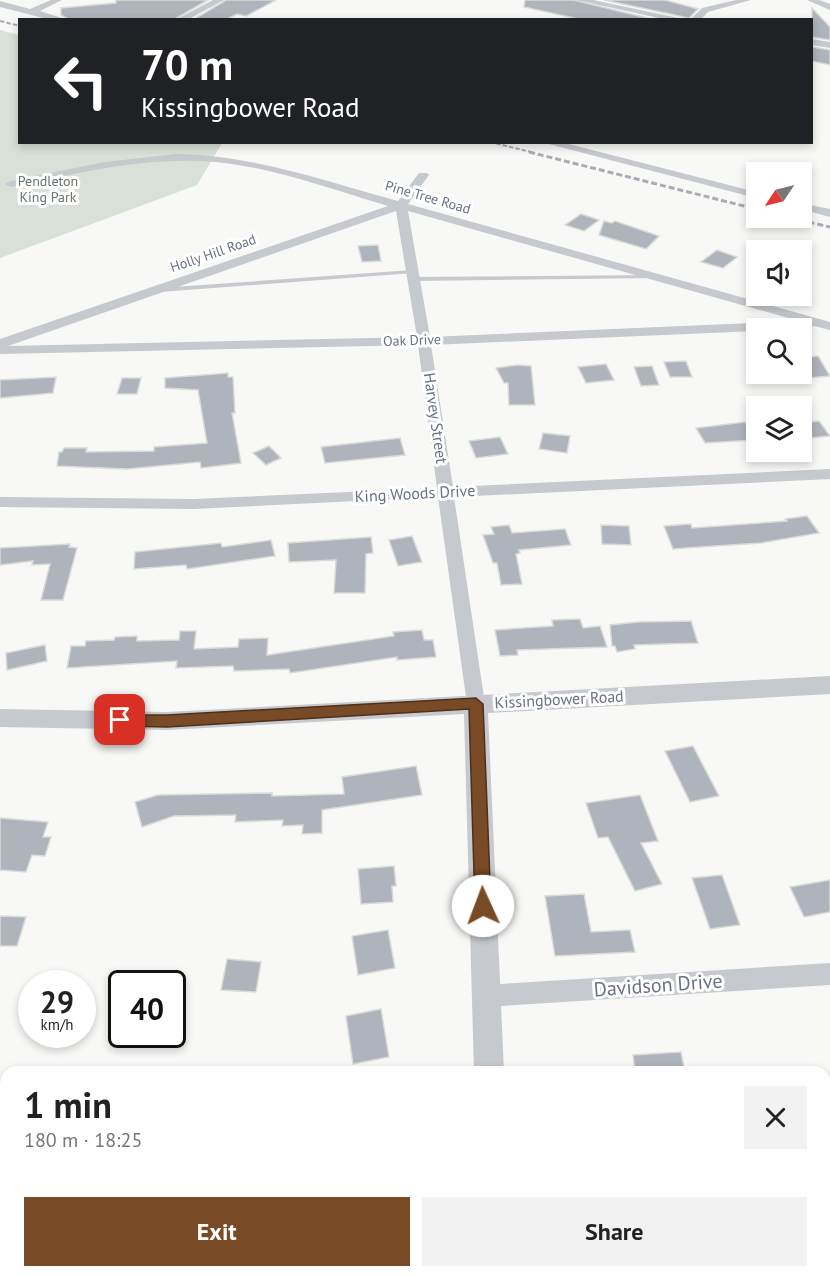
<!DOCTYPE html>
<meta charset="utf-8">
<style>
body{margin:0;font-family:"PT Sans",sans-serif;background:#f2f2f2;color:#222;height:100vh;display:flex;flex-direction:column;font-size:22px;white-space:nowrap}
*{box-sizing:border-box;margin:0}
p{font-size:20px;color:#767676}
.icon{flex:none;width:33px;height:33px;fill:none;stroke:currentColor;stroke-width:2;stroke-linecap:round;stroke-linejoin:round}
.map{position:relative;flex:1;overflow:hidden}
.panel{position:absolute;left:0px;top:1066px;width:831px;height:212px;display:flex;flex-direction:column;background:#fff;border-radius:18px 18px 0 0;box-shadow:0 3px 9px #0003}
.panel>*{flex:none}
.banner{position:absolute;left:18px;top:18px;width:795px;height:126px;border-radius:0px;box-shadow:0 3px 9px #0003;background:#202124;color:#fff;overflow:hidden}
.needle{width:39px;rotate:235deg}
.buttons{position:absolute;left:746px;top:162px;display:grid;gap:12px}
.buttons a{display:grid;place-items:center;width:66px;height:66px;border-radius:0px;background:#fff;box-shadow:0 3px 9px #0003;font-size:30px}
.speed{position:absolute;left:18px;top:970px;display:flex;gap:12px;font-size:30px;font-weight:700;text-align:center}
.speed>*{display:grid;place-content:center;width:78px;height:78px;border-radius:50%;background:#fff;box-shadow:0 3px 9px #0003;line-height:1}
.speed small{font-size:15px;font-weight:400}
.speed .limit{border:3px solid #111;border-radius:9px;background:#fff;color:#111}
.pin{position:absolute;display:grid;place-items:center;width:51px;height:51px;color:#fff;margin:-26px;border-radius:12px;box-shadow:0 3px 9px #0006}
.me{position:absolute;width:66px;margin:-33px;rotate:358deg;stroke-linejoin:round;filter:drop-shadow(0 0 4px #0008)}
.turn{display:flex;align-items:center;gap:21px;height:126px;padding:0 24px;font-size:27px}
.turn .icon{width:78px;height:78px;stroke-width:2.5}
.turn b{display:block;font-size:42px;line-height:51px}
.round{display:grid;place-items:center;flex:none;width:63px;height:63px;border-radius:0px;background:#f2f2f2}
.head{display:flex;align-items:center;justify-content:space-between;height:102px;padding:0 24px}
h1{font-size:36px;font-weight:800;line-height:45px}
.primary-button{display:flex;gap:12px;margin-top:auto;padding:12px 24px}
.primary-button a{flex:1;height:69px;border-radius:0px;background:#794a26;color:#fff;font-size:24px;font-weight:800;line-height:69px;text-align:center}
.primary-button a+a{background:#f2f2f2;color:#222}
.map>svg:first-child{display:block}
.green{fill:#d8e0d7}
.building{fill:#afb4bc;stroke:#dadad8;stroke-width:1.5}
.lines{fill:none;stroke-linecap:round;stroke-linejoin:round}
.service{fill:#c6c9cd;fill-rule:evenodd}
.minor{fill:#c6c9cd;fill-rule:evenodd}
.tertiary{fill:#c6c9cd;fill-rule:evenodd}
.rail-far1{stroke:#a8acb3;stroke-width:2;stroke-dasharray:4.5 2;stroke-linecap:butt}
.rail{stroke:#a8acb3;stroke-width:3;stroke-dasharray:6 3;stroke-linecap:butt}
.route{fill:#794a26;stroke:#4f3019;stroke-width:1.5}
.labels{text-anchor:middle;dominant-baseline:central;stroke-width:6;stroke-linejoin:round;paint-order:stroke}
.far-park-label{font-size:14px;fill:#627962;stroke:#fff}
.far-street-label{font-size:14px;fill:#677287;stroke:#fff}
.street-label{font-size:16px;fill:#677287;stroke:#fff}
.near-street-label{font-size:20px;fill:#677287;stroke:#fff}
</style>
<div class="map">
<svg width="830" height="1277" viewBox="0 0 830 1277">
<rect width="100%" height="100%" fill="#f8f8f6"/>
<!-- green -->
<path class="green" d="M0 30 19 35 20 142 222 143 197 185 0 258Z"/>
<!-- building -->
<path class="building" d="M116 0H208L173 20H70L61 15V8L116 3Z
M226 0H276L246 16 237 14 225 20H193Z
M525 0H574L655 20H583L524 7Z
M604 0H665L698 9 689 18Z
M812 8 830 27V40L812 37Z
M812 47 830 50V65L812 61Z
M581 214 599 220 584 231 565 225Z
M604 221 612 223 615 221 659 236 646 249 599 235Z
M378 245 381 261 362 262 358 246Z
M717 250 737 257 723 268 701 262Z
M818 356 830 376 808 378 805 373H801V358Z
M686 361 692 377H670L664 362Z
M606 364 614 380 586 383 578 367Z
M518 365 531 366 535 405H509L508 383H504L496 368Z
M652 366 659 385 641 386 634 367Z
M228 373V377H233L235 413H232L241 463 201 468 200 462 127 469 57 466 59 452H62L64 448H87L86 452 154 451V447L207 443 198 390 165 388V378Z
M56 377 53 393 0 398V380Z
M122 378H141L137 394H117Z
M819 421 830 436 801 439V423Z
M745 422 754 440 705 443 696 428Z
M543 433 570 436 567 453 539 449Z
M500 437 508 454 476 458 469 441Z
M400 438 405 455 325 463 321 447Z
M269 446 281 458 266 465 253 453Z
M807 516 819 533 761 543 700 547 673 549 664 526 691 524 692 528 787 521 785 519Z
M509 525 512 533 565 529 571 545 519 550 520 553 516 554 522 584 501 585 497 563H493L483 535 494 534 491 527Z
M601 525 629 526 631 545 602 544Z
M412 536 422 562 398 566 389 540Z
M371 537 373 553 366 554 365 593H334L336 560 289 562 288 543Z
M271 540 275 556 187 569 186 565 134 569 135 552 221 543 222 547Z
M70 544 69 547 77 548 63 600H41L50 564 32 565 33 561 0 565V548Z
M580 619 583 628 600 626 607 647 517 650 518 655 500 656 495 630 553 626 552 620Z
M691 621 698 643 634 645 635 649 617 652 615 646H612L610 625 638 622Z
M422 630 424 640H433L436 657 397 660V657L290 673 289 669 234 671 233 666 176 668 177 661 67 668 71 646H85L86 641 114 640 115 637 137 636V641L179 640 180 631H196L194 649 238 647 239 639 268 638 267 655 394 636 393 632Z
M45 645 47 661 7 670 6 653Z
M693 746 719 796 690 802 665 751Z
M416 766 422 795 322 810V833L302 834 303 825 282 826 283 820 235 822 236 815 174 816 142 827 135 802 158 795 272 793V796L344 794 342 777Z
M640 795 658 841 641 843 662 884 635 891 608 837 598 838 586 803Z
M0 818 48 822 43 837H51L45 856 32 855 26 872 0 870Z
M394 866 396 886H392L393 902 361 904 358 869Z
M722 875 740 925 710 929 692 878Z
M830 880V912L804 917 790 887Z
M584 894 591 932 630 930 635 952 555 956 545 896Z
M0 916 26 917 17 946H0Z
M388 930 395 968 358 975 352 936Z
M227 959 261 962 256 992 221 990Z
M381 1009 389 1057 353 1064 346 1016Z
M681 1052 685 1072H635L633 1055Z"/>
<g class="lines">
<!-- service -->
<path class="service" d="M412 270 415 272 414 273 160 292 157 290 160 288Z
M657 275 660 277 659 278 414 281 411 279 414 277Z"/>
<!-- minor -->
<path class="minor" d="M51 0H62L40 11 68 20H51L0 7V1L30 9Z
M213 0H224L187 20H175Z
M576 0H593L688 20H668Z
M736 0H751L708 12 700 20H690L702 8Z
M807 0H819L830 4V10Z
M812 39 830 42V48L812 45Z
M541 142H561L756 192V198Z
M176 154C253 155 325 181 398 201L419 173H427L429 175 408 204 830 322V330L814 326 808 329 756 328V331L431 345 453 487 830 469V479L454 497 485 704 483 709 476 711 469 709 467 704 438 497 194 509 0 507V497L194 499 437 488 418 345 0 354V339L388 206C327 188 265 164 201 161 137 158 73 174 11 187L5 184 11 181 105 162ZM396 211 417 337 8 346ZM408 211 799 321 430 337Z
M801 203 830 209V217L801 209Z
M830 963V985L486 1007 478 1004 474 996 478 988 486 985Z
M830 1234V1260L825 1261V1235Z
M483 1272H539L537 1277H484Z"/>
<!-- tertiary -->
<path class="tertiary" d="M830 676V694L488 713 504 1072H474L464 714 167 730 0 727V709L167 712Z
M479 1272H513V1277H479Z"/>
<!-- rail-far1 -->
<path class="rail-far1" d="M0 21 20 26
M490 142 535 153"/>
<!-- rail -->
<path class="rail" d="M529 152 756 209
M791 218 830 227"/>
</g>
<!-- route -->
<path class="route" d="M476 698 483 704 491 906 489 912 483 914 477 912 475 906 469 709 167 727 120 726 114 724 112 720 114 716 120 715H167Z"/>
<g class="labels">
<!-- far-park labels -->
<g class="far-park-label">
<text x="48" y="181">Pendleton<tspan x="48" dy="16">King Park</tspan></text>
</g>
<!-- far-street labels -->
<g class="far-street-label">
<text transform="translate(428 197) rotate(16)">Pine Tree Road</text>
<text transform="translate(213 253) rotate(-19)">Holly Hill Road</text>
<text transform="translate(412 340) rotate(-2)">Oak Drive</text>
</g>
<!-- street labels -->
<g class="street-label">
<text transform="translate(436 418) rotate(82)">Harvey Street</text>
<text transform="translate(415 493) rotate(-3)">King Woods Drive</text>
<text transform="translate(559 699) rotate(-3)">Kissingbower Road</text>
</g>
<!-- near-street labels -->
<g class="near-street-label">
<text transform="translate(658 985) rotate(-4)">Davidson Drive</text>
</g>
</g>
</svg>
<div class="buttons">
<a><svg class="needle" viewBox="-14 -14 28 28"><path d="M0-13l5 13h-10z" fill="#e53935"/><path d="M0 13l5-13h-10z" fill="#767676"/></svg></a>
<a><svg class="icon" aria-label="sound" viewBox="0 0 24 24"><path d="M4 9h4l5-4v14l-5-4H4zM17 9q2 3 0 6"/></svg></a>
<a><svg class="icon" aria-label="search" viewBox="0 0 24 24"><circle cx="10" cy="10" r="6"/><path d="M15 15l6 6"/></svg></a>
<a><svg class="icon" aria-label="layers" viewBox="0 0 24 24"><path d="M12 4l9 5-9 5-9-5zM3 14l9 5 9-5"/></svg></a>
</div>
<div class="speed"><div>29<small>km/h</small></div><div class="limit">40</div></div>
<div class="pin" style="left:120px;top:720px;background:#d93025"><svg class="icon" aria-label="arrive" viewBox="0 0 24 24"><path d="M6 21V4h12l-3 4 3 4H6"/></svg></div>
<svg class="me" style="left:483px;top:906px" viewBox="-20 -20 40 40"><circle r="19" fill="#fff"/><path d="M0-13L10 11 0 6-10 11z" fill="#794a26"/></svg>
<div class="banner">
<div class="turn"><svg class="icon" aria-label="left" viewBox="0 0 24 24"><path d="M17 20v-9H6M10 6l-5 5 5 5"/></svg><div><b>70 m</b>Kissingbower Road</div></div>
</div>
<section class="panel">
<div class="head"><div><h1>1 min</h1><p>180 m · 18:25</p></div><a class="round"><svg class="icon" aria-label="close" viewBox="0 0 24 24"><path d="M6 6l12 12M18 6L6 18"/></svg></a></div>
<div class="primary-button"><a>Exit</a><a>Share</a></div>
</section>
</div>
